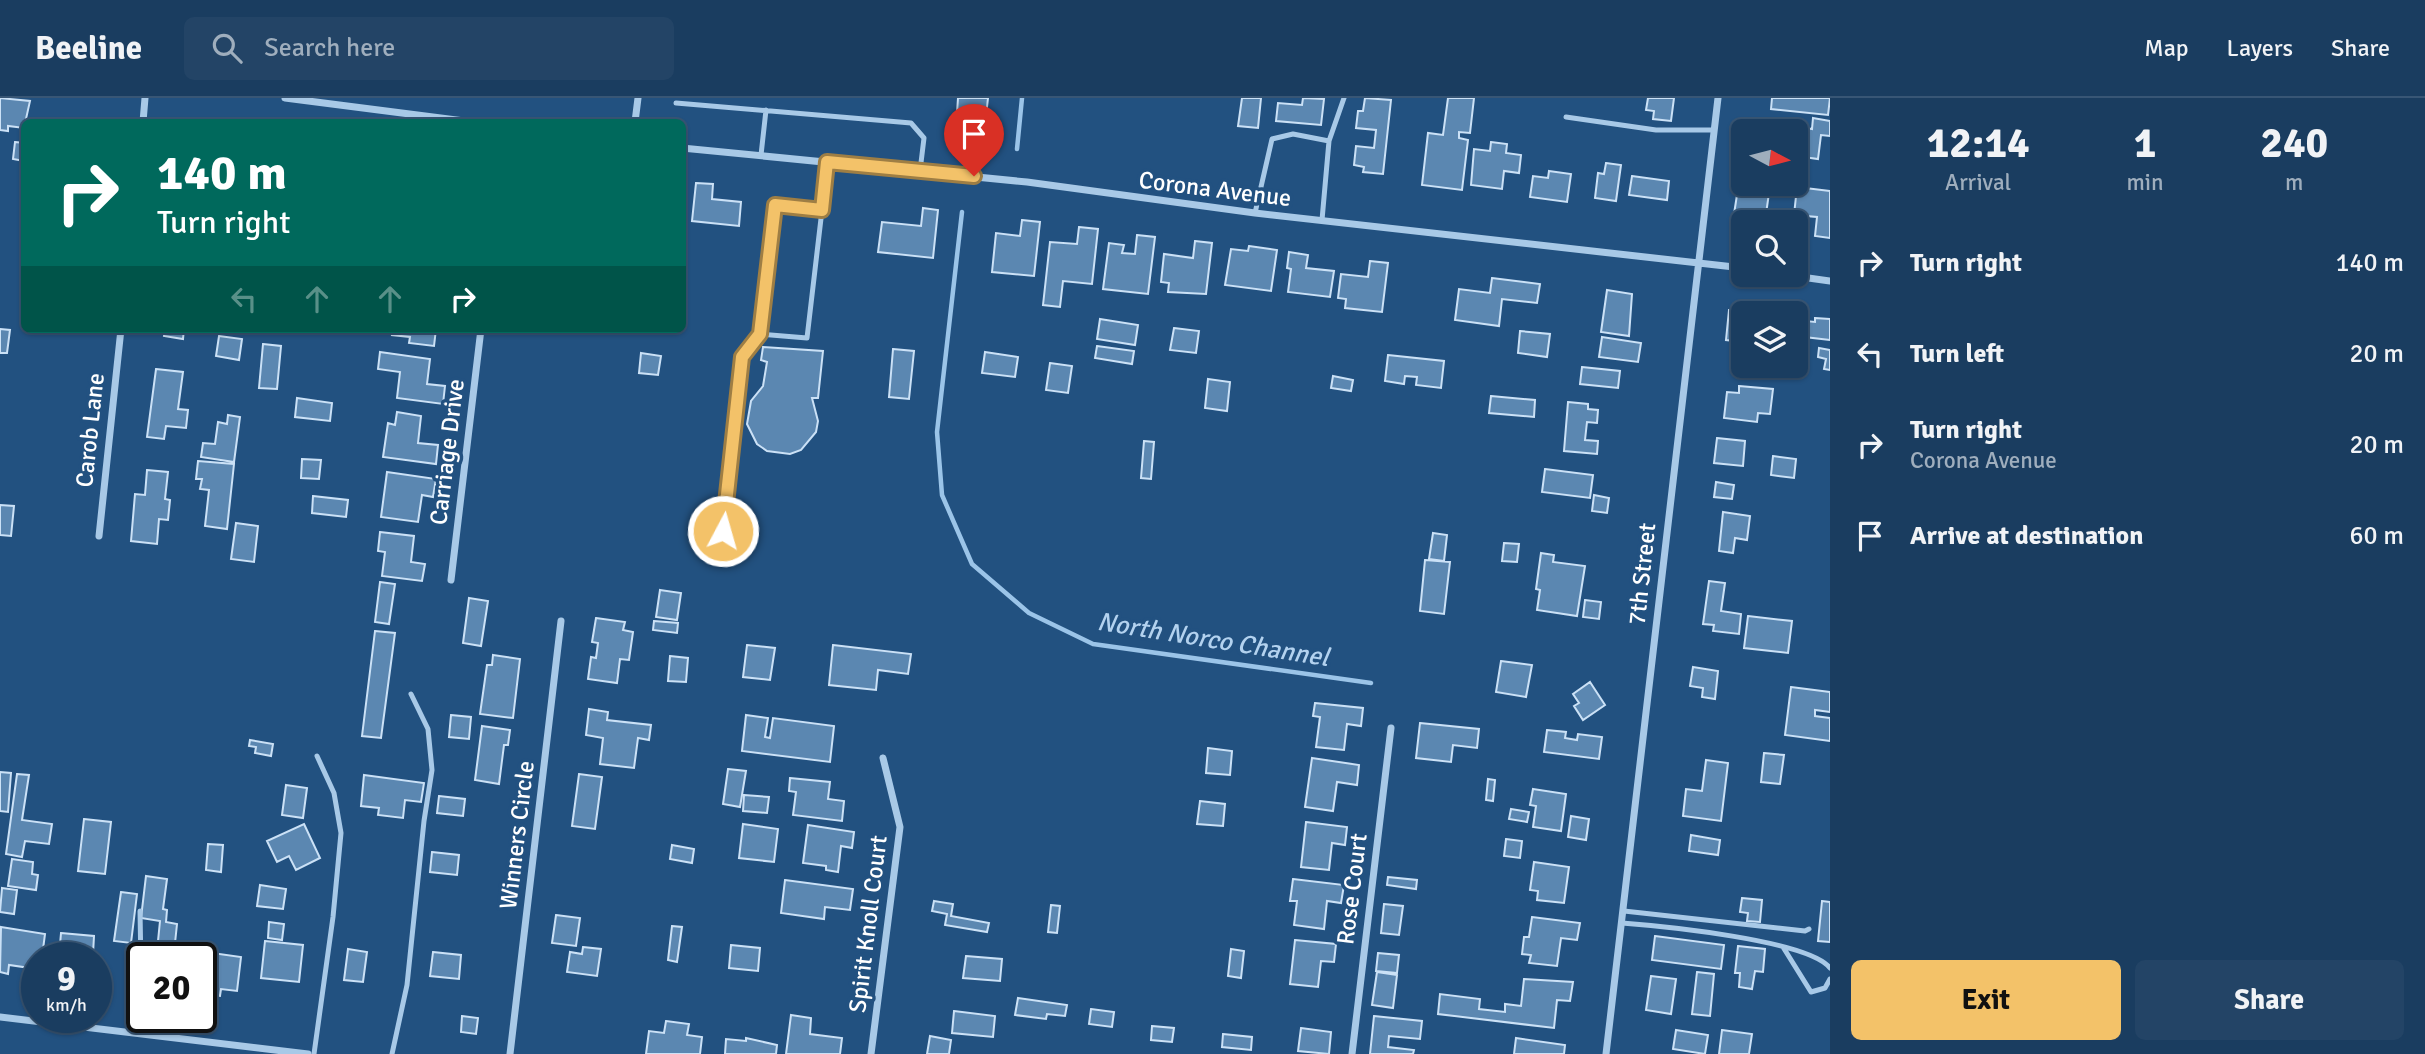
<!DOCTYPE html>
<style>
body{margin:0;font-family:Signika,sans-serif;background:#234466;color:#f1f3f6;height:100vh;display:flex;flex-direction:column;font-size:26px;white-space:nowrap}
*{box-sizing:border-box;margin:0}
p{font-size:23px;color:#9faebd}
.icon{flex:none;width:38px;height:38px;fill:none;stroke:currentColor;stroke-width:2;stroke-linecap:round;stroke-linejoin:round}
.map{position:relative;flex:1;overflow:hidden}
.sheet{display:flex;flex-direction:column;background:#1a3d60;width:595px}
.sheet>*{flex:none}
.banner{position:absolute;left:21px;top:21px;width:665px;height:214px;border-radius:10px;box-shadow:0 2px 5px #0004,0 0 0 2px #385675;background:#00695c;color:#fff;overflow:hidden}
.needle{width:46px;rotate:97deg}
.tools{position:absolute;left:1731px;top:21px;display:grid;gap:14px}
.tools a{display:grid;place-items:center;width:77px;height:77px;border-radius:10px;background:#1a3d60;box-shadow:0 2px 5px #0004,0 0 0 2px #385675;font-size:35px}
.speed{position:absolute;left:21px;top:844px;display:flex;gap:14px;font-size:35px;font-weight:700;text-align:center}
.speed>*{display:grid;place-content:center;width:91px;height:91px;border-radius:50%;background:#1a3d60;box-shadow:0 2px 5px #0004,0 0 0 2px #385675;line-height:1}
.speed small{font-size:18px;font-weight:400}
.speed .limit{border:4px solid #111;border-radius:10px;background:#fff;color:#111}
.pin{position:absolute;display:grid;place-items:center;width:60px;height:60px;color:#fff;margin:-72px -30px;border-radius:50% 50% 50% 0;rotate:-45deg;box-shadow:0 0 7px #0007}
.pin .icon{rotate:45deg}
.me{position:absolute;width:77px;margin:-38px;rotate:6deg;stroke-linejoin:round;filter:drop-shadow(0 0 5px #0008)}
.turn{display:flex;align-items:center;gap:24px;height:147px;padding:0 21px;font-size:32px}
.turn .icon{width:91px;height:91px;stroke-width:2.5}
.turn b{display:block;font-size:49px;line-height:60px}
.lanes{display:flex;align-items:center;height:66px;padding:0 21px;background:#0003;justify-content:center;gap:35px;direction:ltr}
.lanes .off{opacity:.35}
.eta{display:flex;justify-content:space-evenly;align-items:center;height:119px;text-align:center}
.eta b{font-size:42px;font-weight:700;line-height:49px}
.button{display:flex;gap:14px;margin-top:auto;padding:14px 21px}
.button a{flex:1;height:80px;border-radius:10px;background:#f3c269;color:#111;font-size:28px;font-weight:700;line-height:80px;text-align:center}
.button a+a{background:#234466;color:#f1f3f6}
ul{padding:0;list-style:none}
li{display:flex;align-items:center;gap:21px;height:91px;padding:0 21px}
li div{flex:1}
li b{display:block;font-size:26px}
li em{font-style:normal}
header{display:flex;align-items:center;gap:42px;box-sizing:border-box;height:98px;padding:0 35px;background:#1a3d60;border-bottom:2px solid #385675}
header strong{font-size:33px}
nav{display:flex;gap:38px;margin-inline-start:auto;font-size:24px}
.search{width:490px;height:63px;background:#234466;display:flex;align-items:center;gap:18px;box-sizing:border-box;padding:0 24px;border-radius:10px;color:#9faebd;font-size:26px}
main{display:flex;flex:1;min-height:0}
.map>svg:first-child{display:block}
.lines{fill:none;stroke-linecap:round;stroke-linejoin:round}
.stream{stroke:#9bc4e8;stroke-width:4.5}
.building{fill:#5b87b1;stroke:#cbe1f6;stroke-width:2}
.lane{stroke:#a8c9e7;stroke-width:5}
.street{stroke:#a8c9e7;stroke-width:7}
.route-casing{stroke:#9e7e44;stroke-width:18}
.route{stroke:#f3c269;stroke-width:12}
.labels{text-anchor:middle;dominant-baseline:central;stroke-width:7;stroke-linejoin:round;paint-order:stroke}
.street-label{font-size:24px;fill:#fff;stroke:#225180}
.water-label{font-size:26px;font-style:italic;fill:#b3d2ef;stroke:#225180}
</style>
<header>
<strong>Beeline</strong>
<div class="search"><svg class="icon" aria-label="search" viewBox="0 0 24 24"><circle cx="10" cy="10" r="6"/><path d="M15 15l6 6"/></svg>Search here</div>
<nav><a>Map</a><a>Layers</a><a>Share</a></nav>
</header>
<main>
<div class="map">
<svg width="1830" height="956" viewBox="0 0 1830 956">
<rect width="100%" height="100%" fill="#225180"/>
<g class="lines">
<!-- stream -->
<path class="stream" d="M1017 51 1022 0
M962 114 937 334 942 397 972 466 1029 515 1093 546 1371 585"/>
</g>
<!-- building -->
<path class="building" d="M0 0 30 3 24 30 8 28V33L0 32Z
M958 0H988L986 18 957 15Z
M1242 0H1261L1258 30 1238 28Z
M1303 0 1324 1 1321 27 1276 23 1278 5 1302 7Z
M1365 0 1391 2 1383 76 1363 74 1364 69 1354 67 1356 48 1374 50 1376 32 1356 30 1358 13H1363Z
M1448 0H1474L1470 35 1459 34V40L1468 42 1462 92 1422 87 1428 35 1443 37Z
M1648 0H1674L1671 23 1653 21 1654 13 1646 12Z
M1772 0H1830L1828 17 1771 11Z
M1813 20 1830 23V38L1821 37 1818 61 1796 58V33H1780L1781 26 1812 31Z
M15 44 24 45V63L13 61Z
M1491 44 1507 46 1506 55 1521 57 1519 75 1504 73 1502 91 1471 87 1474 51 1490 53Z
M1606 65 1621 67 1616 103 1595 100 1598 75 1604 76Z
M1549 73 1571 76 1567 104 1530 99 1533 78 1548 80Z
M1632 78 1669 83 1667 102 1629 97Z
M1739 84 1770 88 1766 116 1780 118 1779 124H1743V131H1740L1742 117 1734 116Z
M696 85 713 86 712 101 741 104 739 128 692 123Z
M1797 89 1830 93V140L1815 138 1817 119 1794 117Z
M923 110 938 112 933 160 878 154 882 124 921 128Z
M1022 122 1040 124 1034 178 992 174 996 135 1020 138Z
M1079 129 1098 131 1092 186 1063 183 1060 209 1043 207 1050 144 1077 146Z
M1137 137 1155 139 1148 196 1103 191 1109 145 1124 147 1122 155 1135 156Z
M1195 143 1212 145 1206 196 1168 194 1169 185 1161 184 1164 156 1193 160Z
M1249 148 1277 152 1271 193 1225 187 1231 151 1248 153Z
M1289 154 1308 157 1306 170 1334 173 1330 199 1288 194 1291 171 1287 170Z
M1370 163 1388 165 1382 214 1345 210 1346 201 1338 200 1341 176 1368 179Z
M1492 180 1540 186 1537 205 1502 201 1499 228 1455 222 1459 191 1490 195Z
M1607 192 1632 196 1629 238 1601 234Z
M1729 212 1759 215H1743V244L1726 242Z
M1815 220 1830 221V242L1796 238V222L1815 224Z
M1100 221 1138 227 1135 247 1097 241Z
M1174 230 1199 233 1196 255 1170 252Z
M0 231 10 232 7 255H0Z
M165 231H184L183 241 164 238Z
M393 231H436L434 248 409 245 410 239 392 237Z
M1520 233 1550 236 1547 259 1518 255Z
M219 238 242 241 239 262 216 258Z
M1602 239 1641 245 1638 264 1599 259Z
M263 246 281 248 277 291 259 290Z
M1097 248 1134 253 1132 266 1095 260Z
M763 249 823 253 818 300H812L818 323 816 334 801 352 790 356 767 353 757 346 747 326 751 303 763 288 767 264 761 262Z
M1819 250 1830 252V272L1824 271 1826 261 1818 259Z
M893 251 914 253 909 301 889 299Z
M380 254 430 261 427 286 445 288 443 306 397 300 400 274 378 271Z
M985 254 1018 259 1015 279 982 275Z
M641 255 661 258 658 277 639 275Z
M1388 257 1444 263 1441 290 1416 287 1417 279 1405 278 1404 286 1385 283Z
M1050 265 1072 268 1068 295 1046 292Z
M1582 269 1620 273 1618 290 1580 286Z
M156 271 183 274 178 311 188 312 186 330 166 328 164 341 147 339Z
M1333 278 1353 282 1351 293 1331 290Z
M1208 281 1230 284 1227 313 1205 310Z
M1739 288 1773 291 1770 316 1758 315 1757 324 1724 320 1727 294 1739 295Z
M1491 298 1535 302 1534 319 1489 315Z
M297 300 332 305 330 323 295 319Z
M1568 304 1588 306V311L1598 312 1597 325 1587 324 1585 342 1598 343 1597 356 1564 353Z
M397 314 421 318 418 345 438 347 436 366 383 359 388 325 395 327Z
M228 317 240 319 234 364 201 359 203 345 215 346 218 324 227 326Z
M1717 340 1745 343 1743 368 1714 365Z
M1144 343 1154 344 1151 381 1141 380Z
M1773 358 1796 361 1794 380 1771 377Z
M302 361 321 362 319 381 301 380Z
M198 363 234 366 227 431 205 428 209 392 200 391 202 381H196Z
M1545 371 1593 377 1590 400 1542 394Z
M147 372 168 374 165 401 170 402 168 422 159 421 157 446 131 443 135 396 145 397Z
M387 374 436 381 433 399 422 397 418 424 381 419Z
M1716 384 1734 387 1732 401 1714 399Z
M1594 397 1609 400 1607 415 1592 413Z
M313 398 348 402 346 419 312 415Z
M0 407 14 408 11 438 0 437Z
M1723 414 1750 418 1747 442 1735 440 1733 455 1719 453Z
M236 425 258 428 254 464 231 461Z
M380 434 414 438 411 464 425 466 422 483 382 478 385 454 378 453Z
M1433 435 1447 437 1444 463 1429 461Z
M1504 445 1519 446 1517 464 1502 463Z
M1541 455 1554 457 1553 464 1585 468 1577 518 1537 512 1540 492 1536 491Z
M1425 462 1450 464 1444 516 1420 513Z
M1709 483 1725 485 1721 513 1741 516 1739 536 1713 533 1714 527 1703 526Z
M380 484 395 486 389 526 375 524Z
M660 492 681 495 677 522 656 519Z
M469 500 488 503 481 548 463 545Z
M1585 502 1601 504 1599 521 1583 519Z
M1748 518 1792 523 1788 555 1744 550Z
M596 520 625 524 623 532 633 534 629 562 620 561 617 585 588 581 591 559 596 560 598 545 592 544Z
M654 523 678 525 677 535 653 532Z
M375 533 395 535 381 640 362 638Z
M747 547 775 550 770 582 743 579Z
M833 547 911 556 908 576 878 572 876 592 829 587Z
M493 557 520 561 513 620 480 616 487 567H492Z
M670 558 688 560 686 584 668 583Z
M1501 563 1532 567 1526 599 1496 594Z
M1693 569 1718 573 1715 601 1702 599 1703 590 1690 588Z
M1590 584 1605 607 1583 622 1574 608 1579 605 1573 596Z
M1791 589 1830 594V614L1815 612V618L1830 620V643L1785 637Z
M1315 605 1363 610 1361 628 1347 626 1344 652 1316 649 1320 619 1313 618Z
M589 611 608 614 607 622 651 627 649 642 638 640 634 670 600 666 603 640 586 637Z
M451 617 471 619 469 641 449 639Z
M746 617 768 620 765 639 770 640 773 620 834 628 830 664 742 653Z
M1420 625 1479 631 1477 650 1453 647 1451 664 1416 660Z
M482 628 510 632 508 647H504L499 686 475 682Z
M1547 632 1566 634 1565 640 1577 642 1578 636 1602 639 1599 661 1544 654Z
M250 642 273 646 271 658 255 655 256 649 249 648Z
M1208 650 1232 653 1230 677 1206 675Z
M1764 655 1784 657 1780 686 1761 684Z
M1312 660 1359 667 1357 687 1337 684 1333 713 1305 709Z
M1706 662 1728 665 1721 723 1683 718 1686 691 1702 693Z
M728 671 746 673 740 709 723 706Z
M0 674 11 675 8 714 0 713Z
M17 676 29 677 22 722 52 726 49 746 25 743 22 759 6 756Z
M579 676 602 679 595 731 572 728Z
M364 677 424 685 421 704 405 702 403 720 378 717 379 710 361 708Z
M790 680 830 684 828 701 844 703 842 723 793 717 796 694 789 693Z
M1488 681 1495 682 1493 703 1486 702Z
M286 687 307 690 303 720 282 717Z
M1533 691 1566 696 1561 733 1533 729 1536 708 1530 707Z
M744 697 769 699 767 715 743 713Z
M439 698 465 701 463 718 437 715Z
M1200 703 1225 706 1223 728 1197 726Z
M1511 711 1529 714 1527 724 1509 721Z
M1571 718 1589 721 1586 742 1568 739Z
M84 721 111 724 105 776 78 773Z
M1306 724 1347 729 1345 747 1332 745 1329 772 1301 769Z
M304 726 320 760 296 772 289 758 277 764 267 743Z
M743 726 778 731 774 764 739 760Z
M808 727 854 734 852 750 841 748 838 774 826 772V768L803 765Z
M1691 737 1720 742 1718 757 1689 753Z
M1506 741 1522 743 1520 760 1504 758Z
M208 746 223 747 221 774 206 772Z
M672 747 694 751 692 765 670 761Z
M432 754 459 757 457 777 430 774Z
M12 761 33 764 32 776 38 777 36 792 8 788Z
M1534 764 1569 769 1564 805 1537 802 1538 793 1530 792Z
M146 778 167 781 163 811 167 812 166 824 177 826 175 845 158 843 160 823 141 820Z
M1388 779 1417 782 1416 791 1387 787Z
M1293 781 1344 787 1341 805 1327 803 1324 831 1294 827 1297 803H1290Z
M785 782 853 791 850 812 825 809 824 821 781 815Z
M260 787 286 791 283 811 257 808Z
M2 790 17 792 14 816 0 814Z
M121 794 137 796 131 845 114 843Z
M1742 800 1762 802 1760 824 1747 823 1748 815 1740 814Z
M934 803 953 806 951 818 989 825 987 834 945 827 947 816 932 813Z
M1822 803 1830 804V844L1818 843Z
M1384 806 1403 808 1399 837 1381 835Z
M1051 807 1060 808 1057 835 1048 834Z
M556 817 580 820 576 848 552 845Z
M1532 819 1580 825 1577 842 1561 840 1557 868 1529 865 1531 857 1522 856 1524 839H1529Z
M269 824 284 826 282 842 268 840Z
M672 828 682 829 677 864 668 862Z
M1 829 45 836 42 859H37V871L9 867 8 876 0 874Z
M61 835 94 838 93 856 59 859Z
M1655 838 1724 847 1721 871 1652 862Z
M1295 842 1336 846 1334 864 1321 863 1318 889 1290 886Z
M265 843 303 847 299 884 261 880Z
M731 847 760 850 758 873 729 870Z
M1738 848 1765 851 1763 874 1755 873 1752 891 1739 889 1740 875H1735Z
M583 849 601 851 597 878 567 874 570 854 582 856Z
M184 851 241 859 237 893 221 891 220 898 201 896V859H184Z
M348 851 367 854 363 884 344 882Z
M1231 851 1244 853 1241 880 1228 878Z
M433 854 461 857 459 881 430 878Z
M1378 855 1399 857 1397 875 1376 873Z
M966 858 1002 861 1000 883 963 880Z
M1377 874 1397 877 1393 910 1372 907Z
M1697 874 1714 876 1710 918 1692 916Z
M1651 878 1676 881 1671 916 1646 912Z
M1524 881 1573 884 1570 903 1557 902 1554 930 1438 916 1440 896 1480 901 1479 911 1505 914V906L1521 908Z
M1018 900 1067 907 1065 918 1047 916 1046 921 1015 917Z
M1091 911 1114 914 1112 929 1089 926Z
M954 913 995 918 993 939 952 935Z
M791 917 811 920 810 936 842 940 840 956H786Z
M462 918 478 920 476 936 461 934Z
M1374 918 1422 923 1420 941 1389 938 1388 949 1414 952 1413 956H1370Z
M666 923 689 926 687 937 702 939 700 956H646L649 933 664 935Z
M1152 928 1174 930 1172 944 1151 942Z
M1301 930 1331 934 1329 956 1298 953Z
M1676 932 1708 937 1705 956 1673 951Z
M1722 932 1752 936 1749 956H1719Z
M1223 936 1252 939 1251 952 1222 949Z
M930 938 951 942 949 956H927Z
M746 940 777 947 776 956H725L726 941 746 943Z
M1516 940 1565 947 1564 956H1514Z"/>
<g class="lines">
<!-- lane -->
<path class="lane" d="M676 5 911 25 924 40 920 73
M1566 19 1656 32H1713
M1329 43 1344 0
M761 57 766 12
M1255 115 1272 41 1293 36 1329 43 1322 122
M760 236 807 240 822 112
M723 433 742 259 760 236 775 107 822 112 827 64
M1624 813 1805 833 1809 831
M1622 825C1661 828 1808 842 1830 870
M1783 849 1811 894 1825 890 1830 881
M134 934 141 869 140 813
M314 956 333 819 341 735 334 695 317 658
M392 956 407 887 424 723 432 672 428 631 411 596"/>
<!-- street -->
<path class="street" d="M285 0 472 24
M143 24 145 0
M635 24 638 0
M682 50 1027 84 1255 115 1743 170
M1787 177 1830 183
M99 438 121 231
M451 482 481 231
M0 919 308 956
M510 956 561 523
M871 956 900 729 883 660
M1352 956 1391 630
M1606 956 1718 0"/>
</g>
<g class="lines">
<!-- route casing -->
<g class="route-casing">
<path id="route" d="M723 433 742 259 760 236 775 107 822 112 827 64 974 78"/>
</g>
<!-- route -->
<use href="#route" class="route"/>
</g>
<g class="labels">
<!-- street labels -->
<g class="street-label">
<text transform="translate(1215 91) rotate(7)">Corona Avenue</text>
<text transform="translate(90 332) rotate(-84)">Carob Lane</text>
<text transform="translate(447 354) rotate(-83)">Carriage Drive</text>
<text transform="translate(1642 476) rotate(-84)">7th Street</text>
<text transform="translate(517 737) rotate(-83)">Winners Circle</text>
<text transform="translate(1352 791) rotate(-83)">Rose Court</text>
<text transform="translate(868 826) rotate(-83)">Spirit Knoll Court</text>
</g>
<!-- water labels -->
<g class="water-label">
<text transform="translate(1213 542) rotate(9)">North Norco Channel</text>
</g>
</g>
</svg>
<div class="tools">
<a><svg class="needle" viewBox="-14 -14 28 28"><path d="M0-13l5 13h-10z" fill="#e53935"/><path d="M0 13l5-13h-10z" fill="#9faebd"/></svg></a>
<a><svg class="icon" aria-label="search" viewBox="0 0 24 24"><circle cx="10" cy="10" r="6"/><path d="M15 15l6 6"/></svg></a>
<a><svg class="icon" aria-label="layers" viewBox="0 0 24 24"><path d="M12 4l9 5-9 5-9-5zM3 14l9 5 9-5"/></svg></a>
</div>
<div class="speed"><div>9<small>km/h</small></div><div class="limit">20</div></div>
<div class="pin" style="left:974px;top:78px;background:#d93025"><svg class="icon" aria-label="arrive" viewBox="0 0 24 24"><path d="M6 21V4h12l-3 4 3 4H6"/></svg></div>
<svg class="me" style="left:723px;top:433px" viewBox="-20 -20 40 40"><circle r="17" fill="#f3c269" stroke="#fff" stroke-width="3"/><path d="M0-11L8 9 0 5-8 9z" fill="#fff"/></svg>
<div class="banner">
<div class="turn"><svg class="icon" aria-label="right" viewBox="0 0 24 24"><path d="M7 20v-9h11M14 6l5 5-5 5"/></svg><div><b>140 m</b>Turn right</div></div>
<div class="lanes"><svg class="icon off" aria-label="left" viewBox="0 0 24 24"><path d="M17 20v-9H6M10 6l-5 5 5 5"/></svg><svg class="icon off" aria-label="ahead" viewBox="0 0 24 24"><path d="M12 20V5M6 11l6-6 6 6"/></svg><svg class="icon off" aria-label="ahead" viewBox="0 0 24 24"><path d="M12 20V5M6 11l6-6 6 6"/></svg><svg class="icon" aria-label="right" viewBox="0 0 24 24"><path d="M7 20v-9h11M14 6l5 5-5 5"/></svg></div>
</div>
</div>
<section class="sheet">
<div class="eta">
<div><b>12:14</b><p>Arrival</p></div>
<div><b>1</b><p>min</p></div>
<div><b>240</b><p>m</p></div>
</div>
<ul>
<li><svg class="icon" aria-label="right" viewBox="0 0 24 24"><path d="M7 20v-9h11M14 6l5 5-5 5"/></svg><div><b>Turn right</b></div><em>140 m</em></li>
<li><svg class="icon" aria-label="left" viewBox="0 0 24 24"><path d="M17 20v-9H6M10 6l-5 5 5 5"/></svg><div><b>Turn left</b></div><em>20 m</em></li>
<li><svg class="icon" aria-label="right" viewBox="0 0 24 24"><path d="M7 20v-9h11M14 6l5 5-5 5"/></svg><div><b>Turn right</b><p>Corona Avenue</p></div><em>20 m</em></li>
<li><svg class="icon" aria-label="arrive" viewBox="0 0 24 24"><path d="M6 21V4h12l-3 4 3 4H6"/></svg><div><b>Arrive at destination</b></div><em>60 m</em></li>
</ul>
<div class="button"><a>Exit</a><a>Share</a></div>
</section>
</main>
